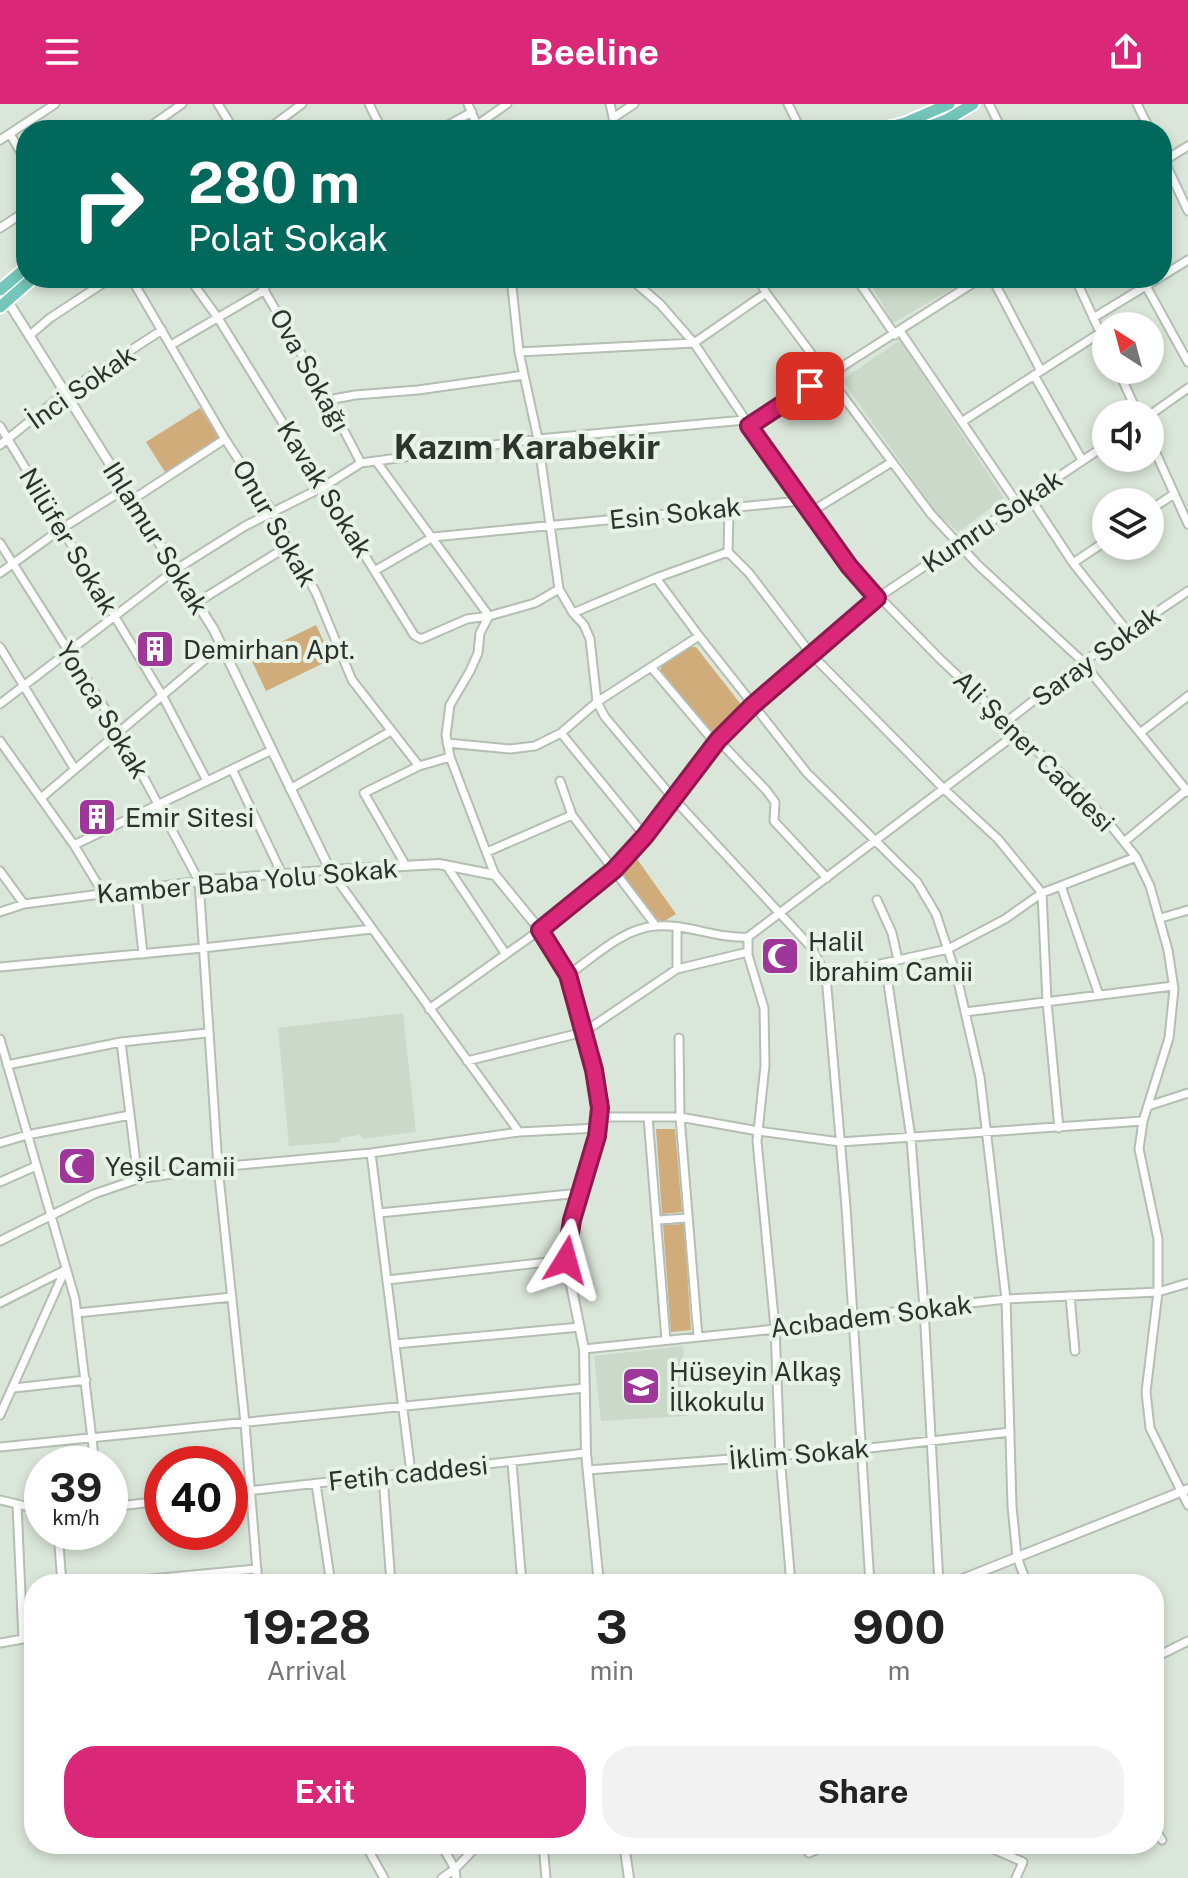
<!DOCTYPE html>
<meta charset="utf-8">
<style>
body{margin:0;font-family:"Public Sans",sans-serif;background:#f2f2f2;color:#222;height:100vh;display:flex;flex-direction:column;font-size:30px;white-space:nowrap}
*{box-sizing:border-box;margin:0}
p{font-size:26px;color:#767676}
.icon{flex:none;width:44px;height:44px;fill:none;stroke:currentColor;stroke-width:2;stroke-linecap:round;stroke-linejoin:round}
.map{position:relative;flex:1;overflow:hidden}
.drawer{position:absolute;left:24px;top:1470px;width:1140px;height:280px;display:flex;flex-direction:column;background:#fff;border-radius:32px;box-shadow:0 4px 12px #0003}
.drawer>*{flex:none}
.guide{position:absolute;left:16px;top:16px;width:1156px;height:168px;border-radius:32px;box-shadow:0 4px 12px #0003;background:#00695c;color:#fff;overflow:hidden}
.needle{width:52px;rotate:324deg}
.fabs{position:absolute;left:1092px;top:208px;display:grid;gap:16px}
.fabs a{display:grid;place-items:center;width:72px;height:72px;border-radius:50%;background:#fff;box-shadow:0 4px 12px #0003;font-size:40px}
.speed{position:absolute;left:24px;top:1342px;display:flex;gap:16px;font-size:40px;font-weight:700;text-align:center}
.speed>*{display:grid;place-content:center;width:104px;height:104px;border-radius:50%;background:#fff;box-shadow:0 4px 12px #0003;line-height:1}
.speed small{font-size:20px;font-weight:400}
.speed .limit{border:12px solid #d22;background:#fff;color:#111}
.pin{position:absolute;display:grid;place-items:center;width:68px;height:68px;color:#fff;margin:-34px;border-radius:16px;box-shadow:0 4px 12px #0006}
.me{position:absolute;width:88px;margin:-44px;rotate:8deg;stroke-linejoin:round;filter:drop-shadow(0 0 6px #0008)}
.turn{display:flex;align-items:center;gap:28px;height:168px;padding:0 40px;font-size:36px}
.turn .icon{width:104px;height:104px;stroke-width:2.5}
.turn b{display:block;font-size:56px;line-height:68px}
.eta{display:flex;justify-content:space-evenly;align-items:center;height:136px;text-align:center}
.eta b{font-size:48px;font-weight:700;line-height:56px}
.button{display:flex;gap:16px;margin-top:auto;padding:16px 40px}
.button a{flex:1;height:92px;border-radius:32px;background:#db2777;color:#fff;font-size:32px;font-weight:700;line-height:92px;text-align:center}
.button a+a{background:#f2f2f2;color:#222}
header{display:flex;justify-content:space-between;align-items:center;height:104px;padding:0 40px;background:#db2777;color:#fff;font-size:36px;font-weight:700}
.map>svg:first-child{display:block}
.built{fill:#cad9c9}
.green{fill:#d0ac7a}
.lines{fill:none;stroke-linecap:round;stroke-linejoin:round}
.minor-casing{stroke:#b4beb3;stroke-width:11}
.tertiary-casing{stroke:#b4beb3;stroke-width:12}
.primary-casing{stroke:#fff;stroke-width:15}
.minor{stroke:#fff;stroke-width:7}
.tertiary{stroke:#fff;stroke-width:8}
.primary{stroke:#74c6ba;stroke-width:11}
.route-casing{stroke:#8e194d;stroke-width:20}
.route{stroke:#db2777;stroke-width:14}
.labels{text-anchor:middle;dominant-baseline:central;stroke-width:8;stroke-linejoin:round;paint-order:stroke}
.street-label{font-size:26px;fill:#2e322d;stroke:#e8f3e8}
.poi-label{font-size:26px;fill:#2e322d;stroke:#e8f3e8;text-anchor:start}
.district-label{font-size:34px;font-weight:bold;fill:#2d352d;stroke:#e8f3e8}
</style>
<header><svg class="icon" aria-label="menu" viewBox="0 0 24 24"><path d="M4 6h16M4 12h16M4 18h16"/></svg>Beeline<svg class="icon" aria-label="share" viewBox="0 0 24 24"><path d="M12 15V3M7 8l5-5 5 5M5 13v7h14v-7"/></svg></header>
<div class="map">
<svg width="1188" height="1774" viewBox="0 0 1188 1774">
<rect width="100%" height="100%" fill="#dbe6da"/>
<!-- built -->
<path class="built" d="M867 174H959L962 179 893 219Z
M900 236 1004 394 958 428 937 409 842 276Z
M403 909 416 1028 362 1035 360 1031 340 1034 341 1038 289 1042 278 924Z
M683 1242 687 1312 601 1317 594 1252Z"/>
<!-- green -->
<path class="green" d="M200 304 219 334 165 368 146 338Z
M316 521 332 555 266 587 250 553Z
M687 543H696L743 603 714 631 661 568V562Z
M635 752 676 810 663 818 657 815 620 767Z
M656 1025H675L682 1108 662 1110Z
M684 1120 691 1226 671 1228 663 1121Z"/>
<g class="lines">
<!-- minor casing -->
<g class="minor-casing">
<path id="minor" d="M218 0 234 26
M369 0 382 26
M468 0 479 26
M610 0 616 26
M788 0 801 26
M989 0 1002 26
M1137 0 1150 26
M613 14 634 0
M477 21 507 0
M145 26 182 0
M267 26 302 0
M439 26 472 8
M10 30 26 57
M0 36 55 0
M1162 52 1188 107
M1162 58 1188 42
M0 124 26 107
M1162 172 1188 156
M131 174 225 335 272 407 316 489 352 576 419 662
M189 174 218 214 414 531 421 535 467 515 489 512 376 357
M257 174 328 296 361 359
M511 174 519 248 538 335 559 485 573 509 584 521 590 535 597 598 605 613 673 694 812 844 826 872 846 1103 870 1480
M630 174 661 201 694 239 800 397 849 462 940 555 1074 682 1112 723 1136 753 1150 782 1168 846 1174 885 1169 934 1143 1017 1139 1045 1158 1135V1188L1146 1288 1150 1324 1188 1401
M758 174 766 189 931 410 978 461 1080 555 1188 688
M856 174 895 231
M992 174 1041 267
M1075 174 1106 241
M1146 182 1188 258
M1093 214 1159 174
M900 227 1017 399
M29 232 50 214 111 174
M171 241 265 186
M519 248 694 239 766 189
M1118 266 1138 310
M1034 271 1082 356
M328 296 355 291 418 286 524 271
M1150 311 1188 284
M963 317 1100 229
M0 322 162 591 207 677
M749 322 981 174
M1150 336 1188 420
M0 341 65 289 162 226
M1029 392 1073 459 1128 528
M132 396 225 335
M729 404 728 448 749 469 811 550 944 685 998 735 1042 789 1047 898 1059 1024
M1150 406 1174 390
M809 409 892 358
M0 439 119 627 199 777 218 1063 245 1319 258 1480
M1073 459 1106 437
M376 466 433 433 800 397
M0 469 61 425 125 385
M656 474 699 532 807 669 917 778 936 810 957 873 980 973 1006 1195 1012 1402 1017 1453 1027 1480
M196 499 288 442
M573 509 656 474 728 448
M0 543 74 664
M651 563 716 640
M0 600 175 466 245 422 323 383 361 359 538 335 745 316
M1006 618 1083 558 1188 487
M561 629 645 732
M1140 629 1188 592
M718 636 766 686 775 698 774 717 827 774
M0 637 74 741 103 789
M447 639 510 645 535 642 561 629 597 598 699 532
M232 665 282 770
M560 677 572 711 656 822
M290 685 391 627
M41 694 222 541
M1124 738 1188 685
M74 741 272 646
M487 748 572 711
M446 761 505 849
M406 762 364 689 419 662 450 653
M0 767 24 800
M495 771 450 653 446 631 450 601 470 567 478 549 480 529 489 512 535 499 559 485
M1061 782 1099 891
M136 785 143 850
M877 796 892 829 898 856
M0 808 24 800 216 775 330 766 519 1028
M1161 814 1188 806
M748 833V851L764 904 765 961 757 1037 775 1224 780 1352 791 1480
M885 859 911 1034 924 1204 939 1480
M0 863 203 844 372 825
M677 865V825
M568 871C594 853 622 825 655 822 686 819 716 835 748 833L1017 629
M826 872 948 845 1005 815 1042 789 1136 753
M429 905 540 826 614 766 645 732 718 636 753 601 840 524 877 494 1106 341
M965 908 1173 882
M679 934 680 1013 698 1233
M0 935 75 1195 95 1360
M121 938 138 1075
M467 957 584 928 677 865 748 848
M7 961 121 938 207 929
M1148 1002 1188 989
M599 1013H680L758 1027 840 1038 1143 1017
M648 1013 666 1236
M0 1039 27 1031 130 1011
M371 1049 411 1369
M0 1078 36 1062
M379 1109 580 1089
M658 1116 688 1114
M0 1137 94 1090 138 1075 218 1063 371 1049 519 1028 598 1024
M387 1176 566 1156
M1070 1192 1075 1247
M0 1199 65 1166
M77 1209 232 1193
M395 1240 580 1223
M584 1245 823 1220 899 1207 1006 1195 1158 1188 1188 1179
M14 1284 86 1276
M0 1311 65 1166
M0 1343 585 1284
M512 1358 522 1480
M588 1366 861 1345 1010 1328
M383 1372 391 1480
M316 1380 331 1480
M230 1389 586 1349
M0 1396 42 1406
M17 1400 23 1535
M110 1403 162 1397
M58 1428 62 1480
M97 1480 257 1465
M0 1539 23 1535 34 1526
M1154 1554 1188 1537
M1154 1724 1162 1736
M365 1740 384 1774
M441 1740 455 1765 456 1774
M543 1740 546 1774
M982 1740 1023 1758 1016 1774
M809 1749 829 1740
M442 1774 455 1765 479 1740"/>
</g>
<!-- tertiary casing -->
<g class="tertiary-casing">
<path id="tertiary" d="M7 196 214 526 330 766 439 760 495 771 540 826 568 871 594 966 600 1004 597 1032 572 1116 566 1156 584 1245 586 1349 599 1480
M950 1480 1188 1385
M624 1740 629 1774"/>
</g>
<!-- primary casing -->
<g class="primary-casing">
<path id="primary" d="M877 26 905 19 949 0
M920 26 948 15 973 0
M0 186 26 164
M0 203 33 174"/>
</g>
<!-- minor -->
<use href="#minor" class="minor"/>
<!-- tertiary -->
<use href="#tertiary" class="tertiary"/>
<!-- primary -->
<use href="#primary" class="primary"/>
</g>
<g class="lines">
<!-- route casing -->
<g class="route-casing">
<path id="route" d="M566 1156 572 1116 597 1032 600 1004 594 966 568 871 540 826 614 766 645 732 718 636 753 601 877 494 849 462 749 322 810 282"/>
</g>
<!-- route -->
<use href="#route" class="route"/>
</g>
<!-- icons -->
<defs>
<g id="building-square" transform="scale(2)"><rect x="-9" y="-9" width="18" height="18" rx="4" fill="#9f379a" stroke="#e8f3e8"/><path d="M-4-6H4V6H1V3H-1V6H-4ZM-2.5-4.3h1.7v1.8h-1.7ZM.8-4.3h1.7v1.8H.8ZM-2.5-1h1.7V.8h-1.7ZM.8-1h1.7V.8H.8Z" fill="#fff"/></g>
<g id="mosque-square" transform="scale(2)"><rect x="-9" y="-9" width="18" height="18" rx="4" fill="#9f379a" stroke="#e8f3e8"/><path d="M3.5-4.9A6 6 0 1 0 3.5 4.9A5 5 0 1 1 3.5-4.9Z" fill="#fff"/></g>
<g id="school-square" transform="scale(2)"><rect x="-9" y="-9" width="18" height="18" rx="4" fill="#9f379a" stroke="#e8f3e8"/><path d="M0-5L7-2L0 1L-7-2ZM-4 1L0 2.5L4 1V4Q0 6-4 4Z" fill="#fff"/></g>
</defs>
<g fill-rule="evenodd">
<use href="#building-square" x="155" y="545"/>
<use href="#building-square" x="97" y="713"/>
<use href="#mosque-square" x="780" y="852"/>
<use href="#mosque-square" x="77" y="1062"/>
<use href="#school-square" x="641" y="1282"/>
</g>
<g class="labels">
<!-- street labels -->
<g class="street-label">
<text transform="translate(310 266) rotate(61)">Ova Sokağı</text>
<text transform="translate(81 283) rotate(-35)">İnci Sokak</text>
<text transform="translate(325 385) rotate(58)">Kavak Sokak</text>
<text transform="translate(675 409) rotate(-6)">Esin Sokak</text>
<text transform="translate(992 417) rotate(-34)">Kumru Sokak</text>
<text transform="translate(275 419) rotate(60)">Onur Sokak</text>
<text transform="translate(156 434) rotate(58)">Ihlamur Sokak</text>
<text transform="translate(69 437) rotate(59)">Nilüfer Sokak</text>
<text transform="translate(1096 552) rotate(-36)">Saray Sokak</text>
<text transform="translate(103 606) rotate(59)">Yonca Sokak</text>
<text transform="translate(1034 647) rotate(45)">Ali Şener Caddesi</text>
<text transform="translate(247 777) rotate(-5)">Kamber Baba Yolu Sokak</text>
<text transform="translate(871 1212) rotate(-7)">Acıbadem Sokak</text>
<text transform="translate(799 1350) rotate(-5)">İklim Sokak</text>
<text transform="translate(408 1369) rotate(-6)">Fetih caddesi</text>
</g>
<!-- poi labels -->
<g class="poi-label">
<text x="183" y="545">Demirhan Apt.</text>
<text x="125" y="713">Emir Sitesi</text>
<text x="808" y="837">Halil<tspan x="808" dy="30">İbrahim Camii</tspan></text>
<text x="105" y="1062">Yeşil Camii</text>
<text x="669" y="1267">Hüseyin Alkaş<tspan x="669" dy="30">İlkokulu</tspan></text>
</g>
<!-- district labels -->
<g class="district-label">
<text x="527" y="343">Kazım Karabekir</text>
</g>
</g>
</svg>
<div class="fabs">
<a><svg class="needle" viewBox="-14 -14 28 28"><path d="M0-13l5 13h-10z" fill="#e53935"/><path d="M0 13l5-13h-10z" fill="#767676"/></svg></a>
<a><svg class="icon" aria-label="sound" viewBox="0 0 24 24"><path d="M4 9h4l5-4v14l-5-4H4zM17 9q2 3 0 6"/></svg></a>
<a><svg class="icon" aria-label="layers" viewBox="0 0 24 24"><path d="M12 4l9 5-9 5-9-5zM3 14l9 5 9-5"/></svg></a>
</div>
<div class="speed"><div>39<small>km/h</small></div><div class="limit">40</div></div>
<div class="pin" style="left:810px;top:282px;background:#d93025"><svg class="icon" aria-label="arrive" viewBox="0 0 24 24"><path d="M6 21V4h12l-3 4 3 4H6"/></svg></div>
<svg class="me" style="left:566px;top:1156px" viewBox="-20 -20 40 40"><path d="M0-17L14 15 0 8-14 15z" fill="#db2777" stroke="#fff" stroke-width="4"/></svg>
<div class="guide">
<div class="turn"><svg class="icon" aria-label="right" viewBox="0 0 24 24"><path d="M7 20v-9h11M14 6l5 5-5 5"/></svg><div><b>280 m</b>Polat Sokak</div></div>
</div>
<section class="drawer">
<div class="eta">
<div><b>19:28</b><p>Arrival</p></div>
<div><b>3</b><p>min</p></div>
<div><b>900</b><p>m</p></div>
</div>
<div class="button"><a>Exit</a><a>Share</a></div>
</section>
</div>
